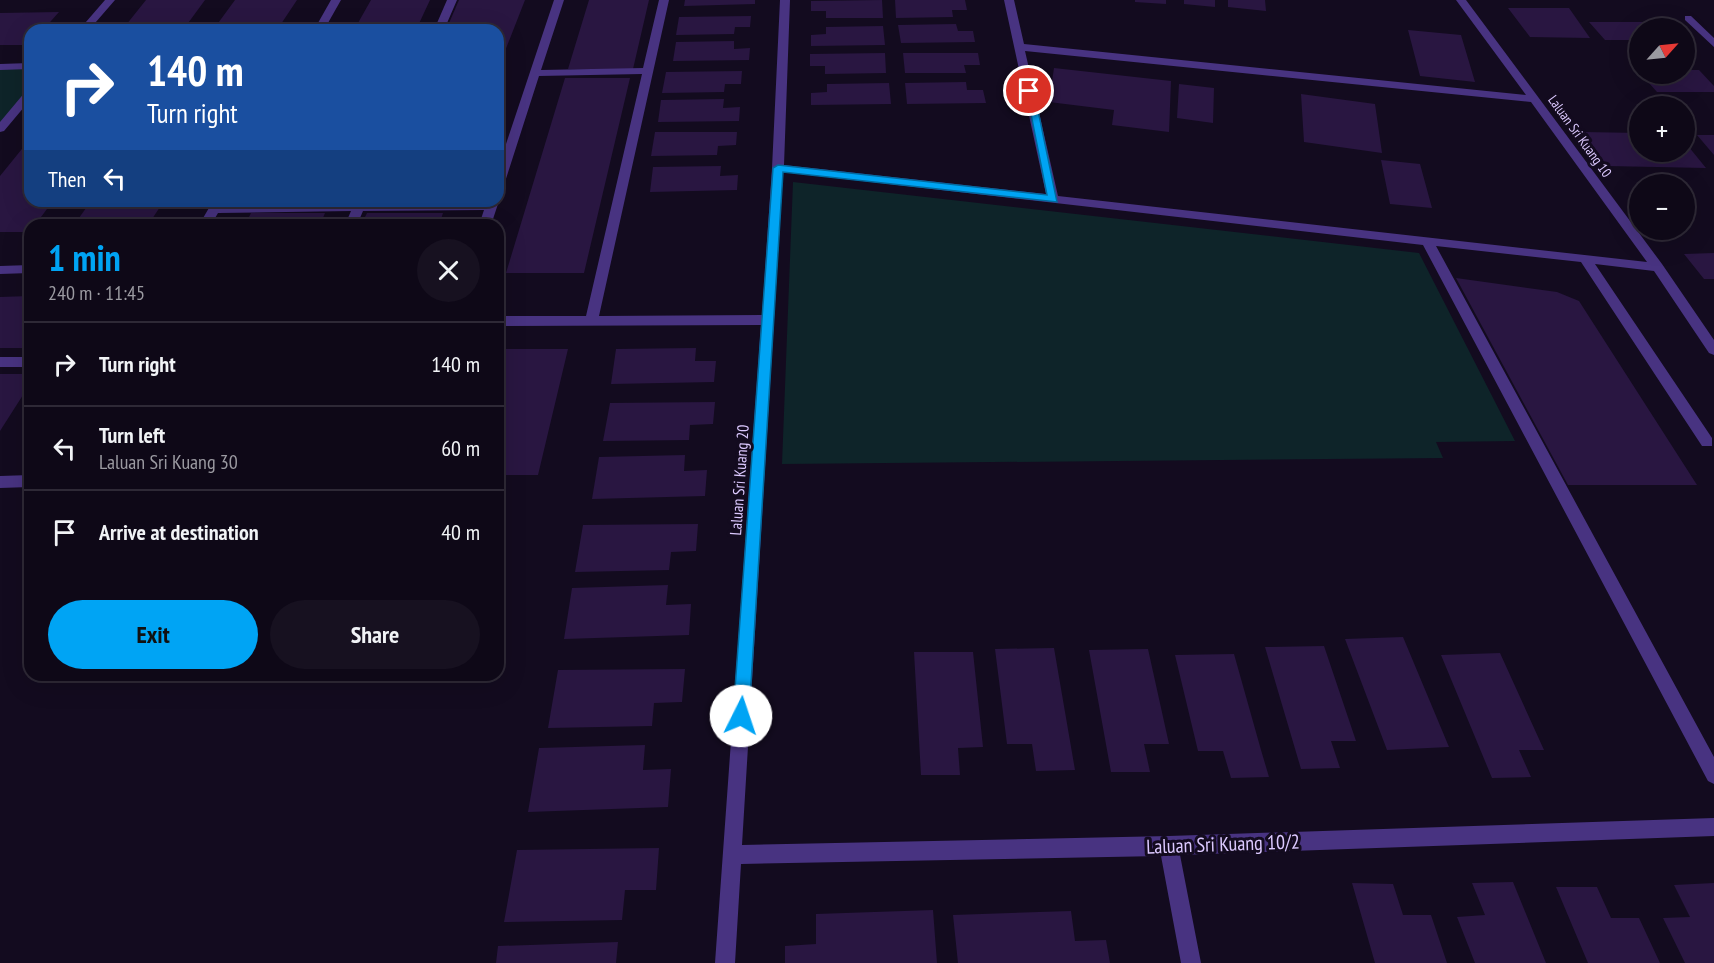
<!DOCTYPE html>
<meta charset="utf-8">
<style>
body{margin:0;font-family:"PT Sans Narrow",sans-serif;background:#171120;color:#f1f3f6;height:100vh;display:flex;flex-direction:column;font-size:22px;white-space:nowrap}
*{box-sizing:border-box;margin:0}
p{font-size:20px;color:#9b9aa1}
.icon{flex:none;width:33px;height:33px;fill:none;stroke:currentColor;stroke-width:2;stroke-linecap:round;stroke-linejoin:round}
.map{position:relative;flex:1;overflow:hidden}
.sheet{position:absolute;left:24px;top:219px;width:480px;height:462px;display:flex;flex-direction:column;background:#0e0817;border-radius:18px;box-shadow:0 6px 24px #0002,0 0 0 2px #2e2936}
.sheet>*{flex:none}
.hud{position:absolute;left:24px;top:24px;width:480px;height:183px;border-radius:18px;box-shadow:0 6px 24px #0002,0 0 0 2px #2e2936;background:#1a4fa0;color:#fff;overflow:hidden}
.needle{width:39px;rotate:63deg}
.fabs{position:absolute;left:1629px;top:18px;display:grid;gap:12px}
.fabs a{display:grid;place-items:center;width:66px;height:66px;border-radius:50%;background:#0e0817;box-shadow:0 6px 24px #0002,0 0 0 2px #2e2936;font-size:30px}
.pin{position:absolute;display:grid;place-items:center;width:51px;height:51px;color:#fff;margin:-26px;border:3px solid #fff;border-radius:50%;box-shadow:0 2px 6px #0007}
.me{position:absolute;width:66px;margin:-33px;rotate:4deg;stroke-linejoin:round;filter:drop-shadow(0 0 4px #0008)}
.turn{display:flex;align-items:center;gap:21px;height:126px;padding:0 24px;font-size:27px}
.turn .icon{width:78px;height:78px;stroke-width:2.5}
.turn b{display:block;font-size:42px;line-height:51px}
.then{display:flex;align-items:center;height:57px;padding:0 24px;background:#0003;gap:12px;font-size:22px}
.round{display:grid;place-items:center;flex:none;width:63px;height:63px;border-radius:32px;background:#171120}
.headline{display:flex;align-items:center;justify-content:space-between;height:102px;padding:0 24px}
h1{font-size:36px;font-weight:700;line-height:45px;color:#00a4f4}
.action{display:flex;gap:12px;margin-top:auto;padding:12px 24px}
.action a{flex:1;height:69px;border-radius:36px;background:#00a4f4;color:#111;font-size:24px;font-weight:700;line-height:69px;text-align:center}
.action a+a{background:#171120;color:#f1f3f6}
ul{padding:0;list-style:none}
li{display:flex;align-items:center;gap:18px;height:84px;padding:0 24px;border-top:2px solid #2e2936}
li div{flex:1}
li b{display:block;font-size:22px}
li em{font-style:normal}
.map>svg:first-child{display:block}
.green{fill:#0e2429}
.building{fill:#291641}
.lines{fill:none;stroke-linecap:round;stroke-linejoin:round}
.minor{fill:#483381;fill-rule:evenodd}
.route{fill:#00a4f4;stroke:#006b9f;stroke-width:1.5}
.labels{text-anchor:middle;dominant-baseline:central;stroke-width:6;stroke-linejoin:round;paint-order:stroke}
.far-street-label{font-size:14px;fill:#dcc9ff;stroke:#130b1f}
.street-label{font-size:16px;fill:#dcc9ff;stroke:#130b1f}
.near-street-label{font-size:20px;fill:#dcc9ff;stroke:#130b1f}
</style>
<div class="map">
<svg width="1714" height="963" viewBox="0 0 1714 963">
<rect width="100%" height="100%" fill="#130b1f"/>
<!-- green -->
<path class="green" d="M30 66V93L0 129V67Z
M793 182 1419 253 1515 441 1436 442 1443 458 782 464Z"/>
<!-- building -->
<path class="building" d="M146 0H205L183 30H122Z
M235 0H297L277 30H213Z
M371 0H430L416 30H354Z
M459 0H525L498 69V30H446Z
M589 0H649L633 69H568Z
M685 0H755V4L684 6Z
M882 0 883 18H826V11H811V1Z
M895 0H965L967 10H952L953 17 896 18Z
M1135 0H1166V4L1135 2Z
M1184 0H1215V7L1184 4Z
M1228 0H1265L1266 11 1228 7Z
M1508 8H1569L1590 38 1530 37Z
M59 12 43 30H30L29 45H0V13Z
M751 16 750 27H735L734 34 676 35 679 17Z
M1589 22H1650L1656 28H1640V40H1605Z
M956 24 958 31H973L975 42 901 43 898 25Z
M883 26 885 45 811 46V35L826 34V27Z
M1408 30 1461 35 1475 82 1420 76Z
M734 41V49L750 48 749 60 673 61 676 42Z
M885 53 886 73 825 74V66H810V54Z
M903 53H978L980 65H964L966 73H905Z
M1054 68 1171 81 1169 132 1112 125 1114 110 1049 102Z
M1684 70H1699L1714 86V92H1657L1641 74H1684Z
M742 71 741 84H725L724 92 662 93 666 72Z
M565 78H630L584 273H506Z
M966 82 967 90H983L986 103 907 104 905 83Z
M889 83 891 104 811 105V93L827 92V84Z
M1179 84 1214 88 1213 123 1177 118Z
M1301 94 1375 104 1382 153 1304 142Z
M724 99 723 108 740 107 739 121 658 122 661 100Z
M655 132H737L736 145 718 146 717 155 651 156Z
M1583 132 1640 133V152H1684V141L1706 168 1607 166Z
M1697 135H1714V155Z
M30 139V201H53L35 225H30V232H0V176Z
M1381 160 1420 164 1432 208 1390 204Z
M721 166 720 176 738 175 737 190 650 192 653 167Z
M91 201H164L148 225H74Z
M251 213H325L320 225H245Z
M367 213H443L439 225H361Z
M1714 253V279H1704L1684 254Z
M1456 278 1557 292 1579 301 1697 485H1568Z
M30 296V348H0V297Z
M696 348 695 361H716L714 382 611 384 616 349Z
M498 349H568L538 475H498Z
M0 374H30V384L0 431Z
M715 402 713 424 690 425 689 440 603 441 610 403Z
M685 455 684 471 707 470 705 496 592 499 599 457Z
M698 524 696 551 671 552 669 570 575 572 583 525Z
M668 585 666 605 691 604 689 635 564 639 572 588Z
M1403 637 1449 747 1387 750 1345 639Z
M1324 646 1356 741H1331L1340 768 1301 769 1265 647Z
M1054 648 1075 770 1036 771 1032 744H1007L995 649Z
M1148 649 1169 744H1144L1150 772H1111L1089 650Z
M914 652H973L983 747 958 748 960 775H921Z
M1500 653 1544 750H1519L1531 777 1492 778 1441 655Z
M1234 654 1261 750 1269 777 1231 778 1223 751H1198L1175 655Z
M685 669 682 702 654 703 652 726 548 728 558 670Z
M645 745 643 770 671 769 668 807 528 812 539 748Z
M659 848 656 890H625L622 920 504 922 517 850Z
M1513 882 1546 963H1475L1457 917 1485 915 1472 883Z
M1352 883 1393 884 1403 915H1431L1447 963H1375Z
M1714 883V963H1685L1663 918 1690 917 1674 885Z
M1556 887H1597L1611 918H1639L1660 963H1588Z
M933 910 937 963H785V946L816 944V914Z
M1071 911 1075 941 1106 940 1110 963H958L953 915Z
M618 942 616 963H496L498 946Z"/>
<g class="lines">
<!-- minor -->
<path class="minor" d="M105 0H115L89 30H79Z
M331 0H341L324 30H314Z
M447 0H457L444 30H434Z
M554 0H564L541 70 643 68 659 0H669L599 316 762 315 772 168 780 0H790L784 165 1046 194 1004 0H1014L1024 44 1526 95 1456 0H1466L1662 264 1714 340V355L1709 353 1654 271 1595 264 1712 438V446H1702L1581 262 1436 246 1714 757V784L1708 781 1423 245 783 172 742 845 1169 836 1714 818V836L1180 855 1201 963H1181L1161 856 741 864 735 963H715L761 325 498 326V316H586L642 74 539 76 504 185 498 189V168ZM1025 51 1531 102 1647 262 1058 196Z
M1685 16H1691L1714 38V47L1685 20Z
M30 63V69L0 70V64Z
M30 90V100L4 131 0 132V122L26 91Z
M498 200 499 201 491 225H479L484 210 363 211 357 225H345L351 211 218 213 211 225H199L213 201H225L223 205 355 204 356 201H368L367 204 487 202Z
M30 265V273L0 274V266Z
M0 357H30V367H0Z
M30 475V487L0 488V476Z"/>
</g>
<!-- route -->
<path class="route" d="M1026 89 1034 91 1057 202 783 172 749 716 747 721 741 723 736 721 733 716 773 168 778 165 1047 195Z"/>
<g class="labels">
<!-- far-street labels -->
<g class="far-street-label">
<text transform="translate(1580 136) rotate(54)">Laluan Sri Kuang 10</text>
</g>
<!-- street labels -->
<g class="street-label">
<text transform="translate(739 480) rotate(-86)">Laluan Sri Kuang 20</text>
</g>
<!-- near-street labels -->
<g class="near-street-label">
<text transform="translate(1223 844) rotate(-2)">Laluan Sri Kuang 10/2</text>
</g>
</g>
</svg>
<div class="fabs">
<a><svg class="needle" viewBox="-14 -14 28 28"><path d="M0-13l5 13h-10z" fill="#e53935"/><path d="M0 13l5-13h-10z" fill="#9b9aa1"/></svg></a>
<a>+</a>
<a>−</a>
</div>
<div class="pin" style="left:1029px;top:91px;background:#d93025"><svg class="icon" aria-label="arrive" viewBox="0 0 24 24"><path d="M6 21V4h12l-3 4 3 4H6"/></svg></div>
<svg class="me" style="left:741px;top:716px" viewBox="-20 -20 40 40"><circle r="19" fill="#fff"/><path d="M0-13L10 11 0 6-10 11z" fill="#00a4f4"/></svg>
<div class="hud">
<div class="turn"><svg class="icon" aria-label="right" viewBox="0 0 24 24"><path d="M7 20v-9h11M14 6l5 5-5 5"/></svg><div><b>140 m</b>Turn right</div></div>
<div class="then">Then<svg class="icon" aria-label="left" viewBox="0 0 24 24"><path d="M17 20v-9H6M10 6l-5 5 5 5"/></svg></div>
</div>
<section class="sheet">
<div class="headline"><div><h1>1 min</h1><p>240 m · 11:45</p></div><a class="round"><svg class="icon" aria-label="close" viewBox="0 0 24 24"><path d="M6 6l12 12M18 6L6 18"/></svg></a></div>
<ul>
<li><svg class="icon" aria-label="right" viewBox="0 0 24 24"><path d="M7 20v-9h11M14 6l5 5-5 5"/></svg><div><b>Turn right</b></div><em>140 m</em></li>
<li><svg class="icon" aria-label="left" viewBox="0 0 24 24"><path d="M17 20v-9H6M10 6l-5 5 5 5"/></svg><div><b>Turn left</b><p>Laluan Sri Kuang 30</p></div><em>60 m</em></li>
<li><svg class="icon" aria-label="arrive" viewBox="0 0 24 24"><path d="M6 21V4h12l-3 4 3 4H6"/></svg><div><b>Arrive at destination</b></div><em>40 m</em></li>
</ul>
<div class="action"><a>Exit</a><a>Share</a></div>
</section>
</div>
